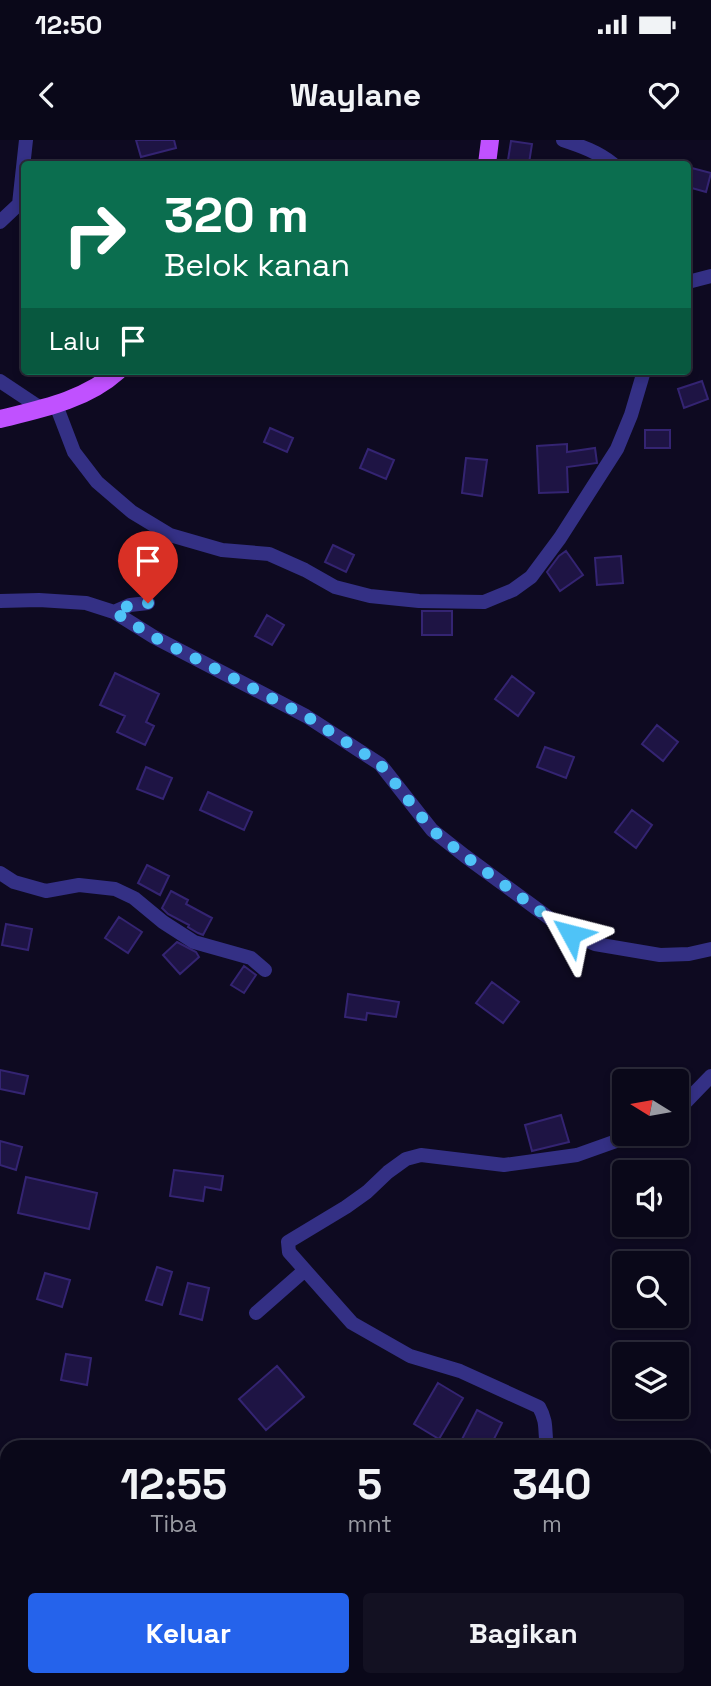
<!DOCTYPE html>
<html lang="id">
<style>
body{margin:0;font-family:"Space Grotesk",sans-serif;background:#131122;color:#f1f3f6;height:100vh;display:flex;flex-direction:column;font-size:26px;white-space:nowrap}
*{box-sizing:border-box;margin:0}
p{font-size:23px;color:#999aa2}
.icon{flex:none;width:38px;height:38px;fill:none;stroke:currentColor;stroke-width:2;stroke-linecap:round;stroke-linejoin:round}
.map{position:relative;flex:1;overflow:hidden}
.sheet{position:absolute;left:0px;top:1300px;width:712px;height:247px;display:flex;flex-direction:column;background:#0a0819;border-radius:21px 21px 0 0;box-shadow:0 4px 10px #0003,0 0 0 2px #2a2938}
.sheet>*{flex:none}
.guide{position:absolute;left:21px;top:21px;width:670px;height:214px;border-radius:7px;box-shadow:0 4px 10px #0003,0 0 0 2px #2a2938;background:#0b6e4f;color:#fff;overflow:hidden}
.needle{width:46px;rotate:281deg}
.controls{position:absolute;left:612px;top:929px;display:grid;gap:14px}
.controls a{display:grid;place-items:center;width:77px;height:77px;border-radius:7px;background:#0a0819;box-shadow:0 4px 10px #0003,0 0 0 2px #2a2938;font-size:35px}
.pin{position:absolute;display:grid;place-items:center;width:60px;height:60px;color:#fff;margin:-72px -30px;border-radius:50% 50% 50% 0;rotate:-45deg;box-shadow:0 0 7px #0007}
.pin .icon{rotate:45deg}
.me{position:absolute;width:77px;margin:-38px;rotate:308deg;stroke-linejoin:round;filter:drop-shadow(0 0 5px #0008)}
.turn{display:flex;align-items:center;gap:24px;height:147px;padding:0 28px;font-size:32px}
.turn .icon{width:91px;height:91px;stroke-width:2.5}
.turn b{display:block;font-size:49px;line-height:60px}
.then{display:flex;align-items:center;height:66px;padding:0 28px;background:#0003;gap:14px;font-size:26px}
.eta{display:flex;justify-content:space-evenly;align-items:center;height:119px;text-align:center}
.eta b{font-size:42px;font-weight:600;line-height:49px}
.button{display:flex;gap:14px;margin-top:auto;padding:14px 28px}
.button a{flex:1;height:80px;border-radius:7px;background:#2563eb;color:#fff;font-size:28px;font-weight:600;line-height:80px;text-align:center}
.button a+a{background:#131122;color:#f1f3f6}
.status{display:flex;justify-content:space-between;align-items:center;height:49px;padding:0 35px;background:#0a0819;direction:ltr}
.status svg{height:19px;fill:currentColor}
header{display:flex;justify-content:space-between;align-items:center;height:91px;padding:0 28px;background:#0a0819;font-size:32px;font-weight:600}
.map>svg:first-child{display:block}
.building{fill:#1e1444;stroke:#342472;stroke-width:2}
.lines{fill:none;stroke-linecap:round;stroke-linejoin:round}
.minor{stroke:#343085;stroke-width:14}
.major{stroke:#c051ff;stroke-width:18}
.route{stroke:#4fc3f7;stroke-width:12;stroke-dasharray:0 21.6}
</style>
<div class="status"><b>12:50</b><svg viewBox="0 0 49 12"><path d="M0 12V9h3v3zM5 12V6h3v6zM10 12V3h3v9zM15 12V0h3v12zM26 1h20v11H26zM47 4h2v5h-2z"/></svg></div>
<header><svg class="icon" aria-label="back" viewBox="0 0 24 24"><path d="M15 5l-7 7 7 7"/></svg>Waylane<svg class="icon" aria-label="heart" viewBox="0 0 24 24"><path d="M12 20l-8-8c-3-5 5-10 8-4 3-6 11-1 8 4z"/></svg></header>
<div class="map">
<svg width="711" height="1546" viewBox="0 0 711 1546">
<rect width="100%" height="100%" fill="#0e0a21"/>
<!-- building -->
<path class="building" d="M136 0H174L176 8 141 17Z
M511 1 532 4 529 23 508 20Z
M688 27 711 33 706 52 688 47Z
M702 241 708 259 684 268 678 249Z
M270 288 293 298 287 312 264 302Z
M645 290H670V308H645Z
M567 304V312L595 308 597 323 567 327 568 352 539 353 537 306Z
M368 309 394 320 386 339 360 328Z
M466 318 487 320 482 356 462 353Z
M333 405 354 415 346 432 325 422Z
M157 409 175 418 164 440 146 431Z
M566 411 583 435 560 451 547 432 559 416Z
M621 416 623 443 597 445 595 418Z
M422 471H452V495H422Z
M267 475 284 485 272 505 255 496Z
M115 533 159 554 146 582 154 586 145 605 117 592 125 576 100 565Z
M512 536 534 553 518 576 495 559Z
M657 585 678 602 663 621 642 604Z
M545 607 574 617 566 638 537 627Z
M146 627 172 638 163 659 137 649Z
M208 652 252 672 244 690 200 670Z
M632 670 652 685 636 708 615 692Z
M147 725 169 736 160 755 138 743Z
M171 751 188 760 186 764 212 778 203 795 198 793 188 787 189 785 168 774 162 768Z
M119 777 142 792 128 813 105 798Z
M6 784 32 789 28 810 2 805Z
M177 802 196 812 199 817 180 834 163 815Z
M244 826 256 835 244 853 231 845Z
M492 842 519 862 503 883 476 863Z
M348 854 399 862 396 877 367 873 366 880 345 877Z
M0 930 28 936 24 954 0 949Z
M561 975 569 1002 532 1011 525 985Z
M0 1001 22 1007 16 1030 0 1025Z
M174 1030 223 1036 221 1050 205 1047 203 1061 170 1056Z
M26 1037 97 1053 89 1089 18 1073Z
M157 1127 172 1132 162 1165 146 1160Z
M45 1133 70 1140 62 1167 37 1159Z
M188 1143 209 1148 202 1180 180 1174Z
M66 1214 91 1218 87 1245 61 1240Z
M277 1226 304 1257 266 1290 239 1259Z
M438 1243 463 1258 439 1299 414 1284Z
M477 1270 502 1283 490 1307H458Z"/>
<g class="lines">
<!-- minor -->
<path class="minor" d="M563 0C581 6 598 12 613 24
M0 82 19 64 26 0
M688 142 711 136
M0 241 42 269
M56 265 74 312 97 342 132 372 170 395 222 410 269 414 305 430 335 447 370 456 419 461 484 462 513 450 531 437 560 398 617 309 631 275 644 231
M0 461 39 460 86 463 114 472 154 497 306 576 380 624 432 690 465 716 571 794 595 804 660 815 689 814 711 809
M114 472 130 465 148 463
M0 733 14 742 46 751 79 745 115 749 134 758 163 782 194 802 251 818 265 830
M677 971 711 936
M256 1173 305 1130
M547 1307C544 1291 548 1283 539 1267L460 1231 410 1216 352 1183 289 1112 288 1102 346 1067 367 1052 388 1032 406 1019 421 1015 504 1025 577 1015 636 994
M705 1437 711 1440"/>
<!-- major -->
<path class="major" d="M487 24 490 0
M0 279C41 269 86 260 118 231"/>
</g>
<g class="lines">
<!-- route -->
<path class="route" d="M148 463 130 465 114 472 154 497 306 576 380 624 432 690 465 716 571 794"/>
</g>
</svg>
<div class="controls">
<a><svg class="needle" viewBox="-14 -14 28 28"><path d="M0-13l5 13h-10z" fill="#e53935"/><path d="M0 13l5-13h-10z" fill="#999aa2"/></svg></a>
<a><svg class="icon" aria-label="sound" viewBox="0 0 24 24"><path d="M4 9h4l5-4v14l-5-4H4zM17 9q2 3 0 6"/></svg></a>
<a><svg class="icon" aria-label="search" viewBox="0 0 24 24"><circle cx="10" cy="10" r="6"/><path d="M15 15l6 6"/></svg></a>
<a><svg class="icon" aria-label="layers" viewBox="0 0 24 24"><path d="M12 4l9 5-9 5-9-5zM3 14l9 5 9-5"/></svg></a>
</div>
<div class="pin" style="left:148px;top:463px;background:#d93025"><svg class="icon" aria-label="arrive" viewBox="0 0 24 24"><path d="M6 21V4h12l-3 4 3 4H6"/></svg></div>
<svg class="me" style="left:571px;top:794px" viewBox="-20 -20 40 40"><path d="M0-17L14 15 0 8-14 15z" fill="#4fc3f7" stroke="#fff" stroke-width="4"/></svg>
<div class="guide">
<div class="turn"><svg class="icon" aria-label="right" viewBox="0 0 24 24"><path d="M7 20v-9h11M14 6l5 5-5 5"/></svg><div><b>320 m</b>Belok kanan</div></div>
<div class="then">Lalu<svg class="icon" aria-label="arrive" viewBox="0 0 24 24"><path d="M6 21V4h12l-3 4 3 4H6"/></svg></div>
</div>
<section class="sheet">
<div class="eta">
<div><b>12:55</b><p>Tiba</p></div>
<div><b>5</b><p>mnt</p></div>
<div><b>340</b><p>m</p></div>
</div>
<div class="button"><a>Keluar</a><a>Bagikan</a></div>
</section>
</div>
